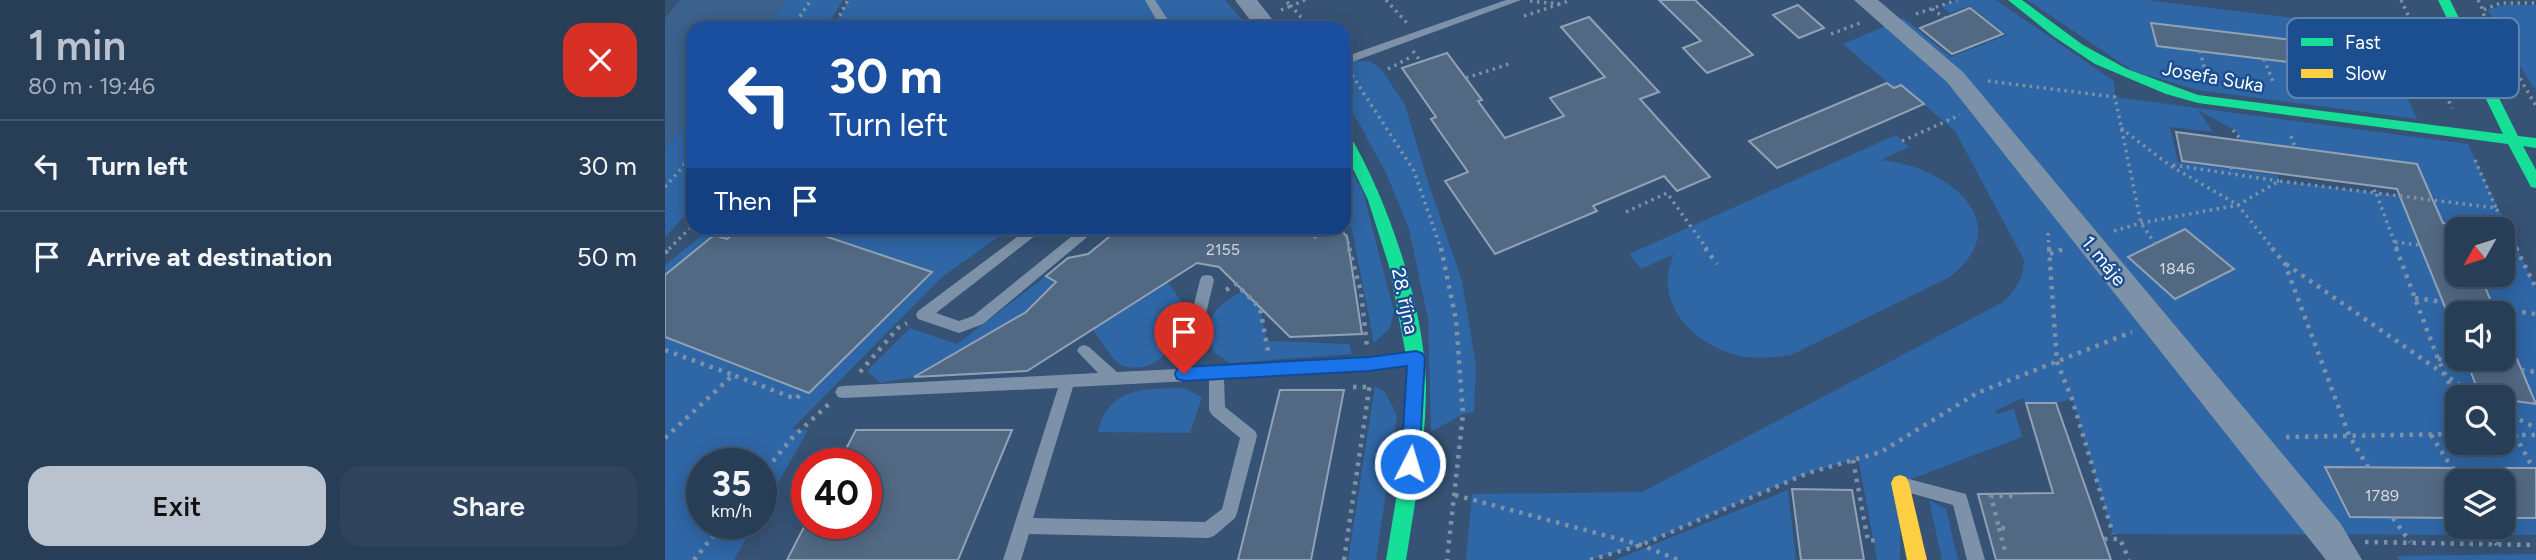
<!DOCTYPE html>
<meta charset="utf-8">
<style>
body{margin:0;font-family:Figtree,sans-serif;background:#30455d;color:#f1f3f6;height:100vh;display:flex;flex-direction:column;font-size:26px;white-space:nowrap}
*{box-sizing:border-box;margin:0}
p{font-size:23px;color:#a5aeba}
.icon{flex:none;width:38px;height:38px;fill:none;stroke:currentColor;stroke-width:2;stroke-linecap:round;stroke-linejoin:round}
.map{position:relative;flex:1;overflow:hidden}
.details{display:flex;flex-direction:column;background:#283e57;width:665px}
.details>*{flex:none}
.top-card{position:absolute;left:21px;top:21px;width:665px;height:214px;border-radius:21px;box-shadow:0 4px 18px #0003,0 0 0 2px #44576d;background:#1a4fa0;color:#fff;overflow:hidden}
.needle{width:46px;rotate:231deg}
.controls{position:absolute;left:1780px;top:217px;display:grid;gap:14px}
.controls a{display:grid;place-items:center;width:70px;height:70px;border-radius:14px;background:#283e57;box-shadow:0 4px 18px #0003,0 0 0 2px #44576d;font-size:35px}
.speed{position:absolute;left:21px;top:448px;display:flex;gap:14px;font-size:35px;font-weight:700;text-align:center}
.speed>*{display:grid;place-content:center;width:91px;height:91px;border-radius:50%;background:#283e57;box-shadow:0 4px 18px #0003,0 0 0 2px #44576d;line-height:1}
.speed small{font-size:18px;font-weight:400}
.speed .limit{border:10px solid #d22;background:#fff;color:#111}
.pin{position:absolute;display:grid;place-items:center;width:60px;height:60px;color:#fff;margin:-72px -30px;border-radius:50% 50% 50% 0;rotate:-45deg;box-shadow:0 0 7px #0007}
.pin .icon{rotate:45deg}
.me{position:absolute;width:77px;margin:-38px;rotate:5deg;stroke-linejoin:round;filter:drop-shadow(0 0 5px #0008)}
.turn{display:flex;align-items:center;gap:24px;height:147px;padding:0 28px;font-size:32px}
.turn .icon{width:91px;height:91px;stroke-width:2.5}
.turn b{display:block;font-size:49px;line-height:60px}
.then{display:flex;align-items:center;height:66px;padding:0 28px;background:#0003;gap:14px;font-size:26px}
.round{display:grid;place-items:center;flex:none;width:74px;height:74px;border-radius:21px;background:#30455d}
.overview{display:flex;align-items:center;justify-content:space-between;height:119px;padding:0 28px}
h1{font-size:42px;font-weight:600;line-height:52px;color:#b9c2ce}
.action{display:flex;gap:14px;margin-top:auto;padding:14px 28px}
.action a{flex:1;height:80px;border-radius:21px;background:#b9c2ce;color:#111;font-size:28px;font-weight:600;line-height:80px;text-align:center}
.action a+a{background:#30455d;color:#f1f3f6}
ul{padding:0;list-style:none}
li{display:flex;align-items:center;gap:21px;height:91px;padding:0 28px;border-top:2px solid #44576d}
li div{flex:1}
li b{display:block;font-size:26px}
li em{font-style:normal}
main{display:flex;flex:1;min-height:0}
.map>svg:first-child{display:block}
.green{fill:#2f66a5;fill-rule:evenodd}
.water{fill:#3b618d}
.building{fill:#526984;stroke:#92a2b6;stroke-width:2}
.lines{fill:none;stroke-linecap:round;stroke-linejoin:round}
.path-far1{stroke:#7d92a8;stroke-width:3.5;stroke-dasharray:2.5 4.5;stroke-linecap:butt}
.path{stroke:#7d92a8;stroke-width:4.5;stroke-dasharray:3.5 6;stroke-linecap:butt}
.lane{fill:#7d92a8;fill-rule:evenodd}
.street{fill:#7d92a8;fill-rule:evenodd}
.fast{fill:#16e098;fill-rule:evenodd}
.slow{fill:#ffcf43;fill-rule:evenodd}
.route{fill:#1a73e8;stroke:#114b97;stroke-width:2}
.labels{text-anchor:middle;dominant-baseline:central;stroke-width:5;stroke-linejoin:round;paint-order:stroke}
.number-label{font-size:16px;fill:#d4dae0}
.street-label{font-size:19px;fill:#fff;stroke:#1b4f8f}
.key{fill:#1b4f8f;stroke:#5f84b1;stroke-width:2}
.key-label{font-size:19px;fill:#fff}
</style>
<main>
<section class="details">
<div class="overview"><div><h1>1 min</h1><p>80 m · 19:46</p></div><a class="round" style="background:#d93025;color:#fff"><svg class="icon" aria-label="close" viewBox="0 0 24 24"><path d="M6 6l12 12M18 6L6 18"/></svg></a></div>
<ul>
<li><svg class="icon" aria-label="left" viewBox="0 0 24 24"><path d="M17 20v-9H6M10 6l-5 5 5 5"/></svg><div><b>Turn left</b></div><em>30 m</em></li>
<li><svg class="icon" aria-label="arrive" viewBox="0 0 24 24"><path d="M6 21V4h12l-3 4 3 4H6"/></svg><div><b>Arrive at destination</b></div><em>50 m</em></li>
</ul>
<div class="action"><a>Exit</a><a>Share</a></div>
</section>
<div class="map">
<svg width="1871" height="560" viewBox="0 0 1871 560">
<rect width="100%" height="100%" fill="#365274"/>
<!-- green -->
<path class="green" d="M121 0H178L161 28H102Z
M183 0H560L584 28H168Z
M1292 0H1331L1449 81 1450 97 1803 144 1871 288V468L1660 467 1685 517 1792 518V527H1838V518H1871V535L1448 534 1407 399 1391 403H1361L1358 398 1330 411 1333 414 1349 409 1357 437 1236 483 1235 560H1212L1193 458 1143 473 976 545 925 560H801L807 494 977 492 1338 302C1352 288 1358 280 1359 260L1290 131 1236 85 1229 88 1178 44 1239 18 1286 57 1342 35 1305 6 1285 13 1276 6ZM1533 110 1571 131 1576 140 1752 164 1770 200 1615 181 1612 175 1513 162 1505 127 1548 132ZM1792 229H1838V275H1792ZM1792 313H1838V359H1792ZM1792 397H1838V443H1792Z
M1362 0H1481L1710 28 1752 119 1532 90 1468 71Z
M1839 5H1871V89L1867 86 1823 10Z
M689 61H704L716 69 740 105 764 185 797 281 811 365 809 412 798 414 766 432 763 319 744 229 721 173 694 123 679 103V65Z
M28 117V207L0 237V150Z
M1231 135 1244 147 1216 160C1278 165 1356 221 1285 277L1126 355C1111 357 1097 359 1082 357 1033 350 985 305 1009 254L976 269 964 254Z
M679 157 698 192 729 311 725 328 709 343 687 230 679 210Z
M46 228H346L277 277 127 429 143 430 96 513V464H37V523H90L69 560H0V265Z
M381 276 391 282 361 312 249 377 215 383 202 371 245 328 292 344Z
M503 282 516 301C511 329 509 360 478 367 471 368 462 368 456 365 445 358 436 340 428 330Z
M578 291 595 308 602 341 684 344 687 354 565 363 549 353C538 318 548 307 578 291Z
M710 386 720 392 732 416 711 560H683Z
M519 388 537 397 525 433 433 432C444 386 479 389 519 388Z
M1123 490 1131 560H950Z
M1264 500 1281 509 1293 560H1277Z
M1871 554V560H1734L1732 556Z"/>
<!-- water -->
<path class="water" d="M15 0H121L102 28H28V117L0 150V18Z"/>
<!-- building -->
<path class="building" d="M994 0H1030L1088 55 1042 73 1018 48 1036 41Z
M1133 5 1159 28 1134 38 1108 15Z
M1305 8 1338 34 1287 54 1255 28Z
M924 17 994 92 975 99 1045 177 1012 191 999 176 928 206 932 211 830 254 780 181 803 172 766 119 771 117 737 68 782 53 817 100 813 101 840 138 899 116 885 98 940 77 896 27Z
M1486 23 1703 49 1714 73 1492 46Z
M1222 83 1229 88 1236 85 1259 104 1112 168 1084 141Z
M1511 132 1752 164 1778 223 1792 225V275H1815L1831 313H1792L1791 334 1732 189 1517 161Z
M76 228H136L267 272 144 393 0 337V275L49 235 62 239Z
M455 228H673L682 236 697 334 625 337 554 267 532 263 362 371 249 377 361 312 391 282 381 276 403 258 423 254Z
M1520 229 1569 269 1510 299 1463 257Z
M1801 359H1852L1871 404 1815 396Z
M615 390H679L646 560H573Z
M1361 403H1391L1446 560H1331L1313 494 1388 493Z
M191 430H347L293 560H122L141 523H201V464H173Z
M1660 467 1792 468V518L1685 517Z
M1838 468H1871V518H1838Z
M1127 489 1187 490 1199 560H1136Z"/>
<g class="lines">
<!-- path-far1 -->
<path class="path-far1" d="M640 0 626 6 646 28
M721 0 742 23
M1736 0 1787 108
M1813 0 1818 10
M865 1 895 4 906 0
M1267 9 1280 18
M616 10 626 6 620 0
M1251 14 1292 0
M859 16 895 4
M1819 16 1818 10 1836 3H1871
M127 28 146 0
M168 28 183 0
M1827 30 1871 106
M1166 34 1195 23
M748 51 756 62
M1535 51 1542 78
M1599 59 1609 84
M1664 67 1675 92
M723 69 746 57
M687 75 749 171 776 249
M801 78 844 64
M1323 81 1450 97 1476 223 1491 245
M1456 128 1504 165 1573 205 1614 181 1711 193 1707 186
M1568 130 1576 140
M1626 136 1630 147
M1237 141 1295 115
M1810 160 1831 208
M1508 165 1614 181
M1566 167 1568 174
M0 187 28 155
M961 212 1002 193 1042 249
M306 228 334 235
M679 228 685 249
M1449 231 1476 223 1573 205 1608 249
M1383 233 1384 249
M649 238 661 228
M1730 242 1755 245
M4 249 28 225
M1732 249 1711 193 1831 208 1852 249"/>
<!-- path -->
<path class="path" d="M684 248 696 292 702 347
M776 248 791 320 798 414 782 560
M1040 248 1052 264
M1384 248 1392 362 1407 399 1448 534
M1607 248 1620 264 1684 435 1703 467
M1731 248 1773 359 1792 400
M1851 248 1871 288
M0 253 5 248
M1385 254 1398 249
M1838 256 1857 259
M1621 264 1812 397
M561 290 571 284 595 308 603 351
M1750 298 1778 302
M1829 308 1871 314
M0 350 68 375
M1773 359 1803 363
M1856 370 1871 372
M195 372 233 328 242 323
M688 387H705
M1838 411 1871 428
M1766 435 1787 468
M1838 435H1871
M1850 435 1868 468
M1621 437 1792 434
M0 438 68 375 131 399 138 391
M1188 460 1203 541 1211 540
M96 476 126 439 165 403
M790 495 976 545 1014 560
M1728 518 1745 542
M1820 527 1832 545
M1334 528 1341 555
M1340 528H1334L1326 496H1353
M1439 539H1455L1464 560
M1700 542 1871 545
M29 560 58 523
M679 560 705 383
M925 560 976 545 1143 473 1216 452 1312 393 1467 332"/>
<!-- lane -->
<path class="lane" d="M480 0H490L508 28H496Z
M841 0H856L679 65V57Z
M364 228H380L271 313 294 321 308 316 417 228H433L318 324 294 333 253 319 251 315 253 311Z
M542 275 547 276 549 280 528 368 704 358 749 352 754 354 756 358 754 362 749 364 704 370 559 379 560 407 590 431 592 436 572 513 570 518 549 536 543 538 364 534 356 560H338L393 388 178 398 173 397 170 392 173 387 178 386 433 373 412 351 414 347 419 345 424 347 452 372 513 369 535 280 537 276ZM544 380V410L547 415 575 438 557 509 540 522 368 518 408 387Z
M1240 478 1301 494 1320 560H1302L1288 505 1234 490 1232 485 1234 480Z"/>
<!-- street -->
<path class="street" d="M570 0H592L614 28H591Z
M1189 0H1213L1298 72 1676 524 1697 560H1661L1282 82Z"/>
<!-- fast -->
<path class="fast" d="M1343 0H1357L1418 45 1462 69 1533 95 1838 134 1773 0H1785L1853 136 1871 138V148L1858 146 1871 170V188L1866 187 1843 144 1533 103 1501 94 1430 64 1388 36Z
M679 132 684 134C723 200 760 308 761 386 761 444 750 502 741 560H721L739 451 743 366 724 266 703 200 679 150Z"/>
<!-- slow -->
<path class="slow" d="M1235 475 1241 477 1244 483 1262 560H1242L1226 483 1229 477Z"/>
</g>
<!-- route -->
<path class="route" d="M751 351 757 353 760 358 754 464 752 470 745 472 739 470 736 464 742 366 704 371 519 381 512 379 510 374 512 369 519 367 704 357Z"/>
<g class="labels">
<!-- number labels -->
<g class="number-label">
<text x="558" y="249">2155</text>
<text x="1512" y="268">1846</text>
<text x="1717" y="495">1789</text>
</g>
<!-- street labels -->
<g class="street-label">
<text transform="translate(1548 77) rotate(10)">Josefa Suka</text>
<text transform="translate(1439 261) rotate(51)">1. máje</text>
<text transform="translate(740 301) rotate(78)">28. října</text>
</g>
</g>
<!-- legend -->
<rect x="1622" y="18" width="232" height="80" rx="10" class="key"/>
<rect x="1636" y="38" width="32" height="8" fill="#16e098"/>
<rect x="1636" y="69" width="32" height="9" fill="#ffcf43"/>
<g class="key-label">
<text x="1680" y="49">Fast</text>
<text x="1680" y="80">Slow</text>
</g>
</svg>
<div class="controls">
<a><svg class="needle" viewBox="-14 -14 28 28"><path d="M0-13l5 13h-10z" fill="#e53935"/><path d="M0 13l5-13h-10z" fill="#a5aeba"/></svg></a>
<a><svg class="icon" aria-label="sound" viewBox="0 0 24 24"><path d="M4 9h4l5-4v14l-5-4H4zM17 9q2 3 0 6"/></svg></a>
<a><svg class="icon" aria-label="search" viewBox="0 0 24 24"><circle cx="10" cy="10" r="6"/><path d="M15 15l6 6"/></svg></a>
<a><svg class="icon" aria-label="layers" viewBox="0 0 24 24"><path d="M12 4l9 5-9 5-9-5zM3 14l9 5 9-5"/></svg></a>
</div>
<div class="speed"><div>35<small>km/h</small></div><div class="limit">40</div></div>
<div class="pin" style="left:519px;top:374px;background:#d93025"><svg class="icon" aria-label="arrive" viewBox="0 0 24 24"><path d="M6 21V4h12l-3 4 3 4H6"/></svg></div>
<svg class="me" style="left:745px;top:464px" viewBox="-20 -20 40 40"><circle r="17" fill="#1a73e8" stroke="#fff" stroke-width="3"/><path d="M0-11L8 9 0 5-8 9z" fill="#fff"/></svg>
<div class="top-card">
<div class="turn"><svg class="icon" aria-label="left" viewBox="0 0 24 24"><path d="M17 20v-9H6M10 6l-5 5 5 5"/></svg><div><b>30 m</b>Turn left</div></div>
<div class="then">Then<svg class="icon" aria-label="arrive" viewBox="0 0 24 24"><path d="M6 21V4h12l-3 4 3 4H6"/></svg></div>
</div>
</div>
</main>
